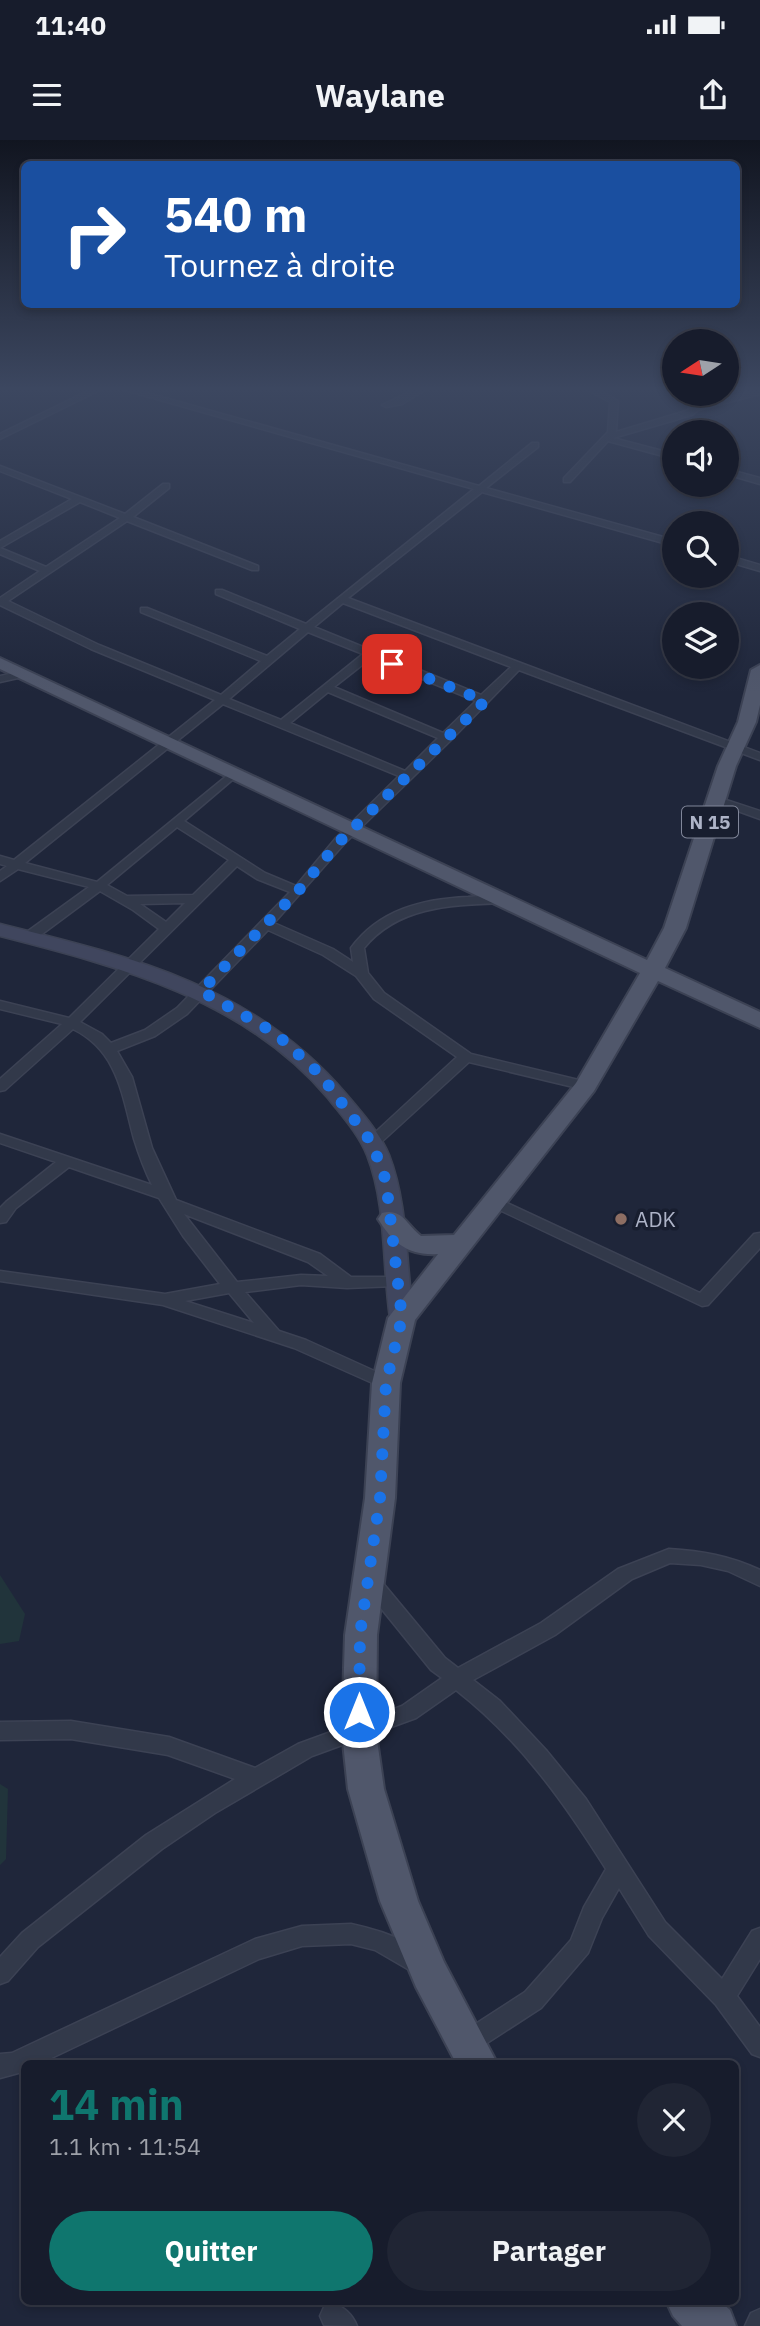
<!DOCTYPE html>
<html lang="fr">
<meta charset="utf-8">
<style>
body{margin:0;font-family:"IBM Plex Sans",sans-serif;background:#202534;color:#f1f3f6;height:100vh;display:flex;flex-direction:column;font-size:26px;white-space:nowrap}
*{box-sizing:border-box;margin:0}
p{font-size:23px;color:#9ea1a9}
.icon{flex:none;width:38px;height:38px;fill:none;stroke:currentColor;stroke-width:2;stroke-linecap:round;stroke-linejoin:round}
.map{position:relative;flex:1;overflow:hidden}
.side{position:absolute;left:21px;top:1920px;width:718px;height:245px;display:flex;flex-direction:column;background:#171c2c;border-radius:10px;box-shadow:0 4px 10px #0003,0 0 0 2px #363a48}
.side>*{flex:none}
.banner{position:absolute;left:21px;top:21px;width:719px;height:147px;border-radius:10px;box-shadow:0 4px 10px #0003,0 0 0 2px #363a48;background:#1a4fa0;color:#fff;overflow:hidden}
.needle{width:46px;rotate:258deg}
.fabs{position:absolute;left:662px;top:189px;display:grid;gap:14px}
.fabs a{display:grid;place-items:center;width:77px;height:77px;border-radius:50%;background:#171c2c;box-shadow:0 4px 10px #0003,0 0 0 2px #363a48;font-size:35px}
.pin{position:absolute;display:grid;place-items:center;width:60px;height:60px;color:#fff;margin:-30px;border-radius:14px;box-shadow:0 4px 10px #0006}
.me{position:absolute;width:77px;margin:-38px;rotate:0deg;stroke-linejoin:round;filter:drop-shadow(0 0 5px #0008)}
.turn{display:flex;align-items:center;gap:24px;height:147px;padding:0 28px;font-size:32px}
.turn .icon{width:91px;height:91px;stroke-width:2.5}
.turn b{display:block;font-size:49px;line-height:60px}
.round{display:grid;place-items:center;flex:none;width:74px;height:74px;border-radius:37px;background:#202534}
.headline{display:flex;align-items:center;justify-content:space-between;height:119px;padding:0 28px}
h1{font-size:42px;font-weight:800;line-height:52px;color:#0f766e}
.action{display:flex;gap:14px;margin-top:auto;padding:14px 28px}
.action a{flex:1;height:80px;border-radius:42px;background:#0f766e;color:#fff;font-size:28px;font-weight:800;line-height:80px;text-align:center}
.action a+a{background:#202534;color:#f1f3f6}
.status{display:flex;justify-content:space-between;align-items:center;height:49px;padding:0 35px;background:#171c2c;direction:ltr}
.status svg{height:19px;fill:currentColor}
header{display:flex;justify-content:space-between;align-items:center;height:91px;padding:0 28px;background:#171c2c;font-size:32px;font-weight:800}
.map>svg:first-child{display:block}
.green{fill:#21343b}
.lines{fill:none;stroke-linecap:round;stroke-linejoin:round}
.street-casing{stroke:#3c4254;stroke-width:3}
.secondary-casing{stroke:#3c4254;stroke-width:3}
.primary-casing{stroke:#3c4254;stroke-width:4}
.street{fill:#32394a;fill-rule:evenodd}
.secondary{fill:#40465e;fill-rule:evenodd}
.primary{fill:#50576b;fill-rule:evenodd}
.route{stroke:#1a73e8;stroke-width:12;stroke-dasharray:0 21.6}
.education-dot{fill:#8d6e63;stroke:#181e2f;stroke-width:2.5}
.labels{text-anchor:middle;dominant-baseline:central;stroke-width:7;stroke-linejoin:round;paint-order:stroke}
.shield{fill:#181e2f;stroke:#808699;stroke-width:2}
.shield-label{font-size:19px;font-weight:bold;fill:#adb3c7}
.poi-label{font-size:21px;fill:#adb3c7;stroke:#181e2f;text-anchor:start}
</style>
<div class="status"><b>11:40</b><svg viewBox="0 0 49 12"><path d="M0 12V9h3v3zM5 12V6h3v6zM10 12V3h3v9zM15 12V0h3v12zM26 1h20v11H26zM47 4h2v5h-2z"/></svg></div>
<header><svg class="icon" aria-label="menu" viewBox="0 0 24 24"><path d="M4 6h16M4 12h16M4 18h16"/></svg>Waylane<svg class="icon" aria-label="share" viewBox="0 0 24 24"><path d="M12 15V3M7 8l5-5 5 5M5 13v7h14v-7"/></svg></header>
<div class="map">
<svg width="760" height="2186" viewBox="0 0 760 2186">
<rect width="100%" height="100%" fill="#1f263a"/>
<!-- green -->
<path class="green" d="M0 1435 25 1474 19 1501 0 1504Z
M0 1644 8 1649 6 1719 0 1725Z"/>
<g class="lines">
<!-- street casing -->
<g class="street-casing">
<path id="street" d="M96 247H106L0 299V294Z
M114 247H126L479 346 532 303H538V307L486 348 674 400V406L482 352 348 458 760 613V620L519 530 451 600 344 704 274 783 333 809 353 822 351 808C379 770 422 759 468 757 480 756 494 754 506 756V762L502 763C451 765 398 766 364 808L368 833 384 853 471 914 591 943 593 946 591 949 586 950 469 922 377 1006H367L365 1003 367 1000 457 917 374 859 356 836 323 815 268 790 187 874 155 896 117 911 132 937 152 1008 176 1060 320 1114 351 1137H401L403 1141 401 1145 395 1146 347 1148 301 1145 245 1152 279 1191 306 1200 392 1239 395 1243 392 1247 386 1249 294 1208 163 1165 0 1141V1131L165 1154 220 1144 183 1096 159 1058 69 1027 16 1068 6 1082 0 1083V1068L6 1062 56 1022 0 1003V994L152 1045C145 1031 139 1015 134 999 122 955 118 911 73 889L5 950 0 951V939L62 884 0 869V861L69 878 159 789 133 770 100 751 34 800H24V794L89 747 18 729 0 741V731L7 726 0 724V716L14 720 215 560 91 509 0 465V458L40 431 0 414V408L46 427 120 378 80 362 0 408V401L72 359 0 331V326L125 374 163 344H169V348L133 377 258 426V430H252L127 381 8 461 99 505 221 555 261 521 141 472V468H147L267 516 300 489 216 454V450H222L306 484 474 349ZM343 463 511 527 481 555 314 487ZM308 492 363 514 281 580 229 559ZM371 518 476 561 443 593 334 547ZM328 552 438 598 405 631 290 583ZM223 564 399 636 336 698 296 746 265 733 184 681 238 635V631L234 630 97 742 25 723ZM177 687 229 720 193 755 127 756 107 745ZM237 726 257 739 290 752 177 868 145 890 111 903 102 894 80 882ZM185 763 166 782 140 764ZM184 1074 308 1122 328 1136 301 1135 237 1142ZM229 1153 254 1183 185 1161Z
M420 247H430L402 264 386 267 382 265Z
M591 247H600L598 249 618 261 616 292 686 271 692 266 760 250V254L698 270 692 275 613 298 674 314V319L608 301 570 342H564V338L608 292 610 262 590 251Z
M726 329 760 338V344L726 334Z
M726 415 760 425V431L726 421Z
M23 531 28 534 27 536 0 542V536Z
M717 657 760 671V679L713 662 711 660Z
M492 1056 700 1153 754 1094 760 1093V1108L708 1165 702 1166 487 1064 484 1061 487 1058Z
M669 1409C702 1411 730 1416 760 1430V1446L728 1431 701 1425 670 1423 632 1439 555 1495 473 1540 500 1561 546 1610 586 1659 665 1782 722 1839 752 1791 760 1788V1819L737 1856 760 1887V1917L752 1914 716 1865 649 1796 619 1748 602 1778 588 1813 541 1868 473 1912 465 1915 457 1912 453 1904 457 1896 525 1852 557 1816 571 1800 584 1767 606 1729C564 1662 519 1599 456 1550L416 1578 312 1616 215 1673 162 1709 38 1807 8 1841 0 1844V1817L22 1793 146 1695 235 1639 168 1615 71 1599 0 1600V1582L71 1581 169 1597 255 1628 298 1604 402 1566 442 1538 431 1530 363 1446 360 1441 363 1436 370 1434 377 1436 445 1518 458 1528 541 1483 618 1429Z
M351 1784C374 1789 419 1801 429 1824L426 1832 418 1835 375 1810 351 1804 302 1806 259 1819 41 1923H24L22 1932 0 1938V1914L12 1913 255 1799 302 1786Z
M333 2163C345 2168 352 2174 357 2186L324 2185 320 2176 324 2167Z
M760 2169V2186H745L751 2173Z"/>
</g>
<!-- secondary casing -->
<g class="secondary-casing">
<path id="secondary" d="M0 784C133 817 254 846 346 954 362 973 380 993 389 1015 409 1067 405 1124 414 1178L410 1184H394L390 1178C382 1124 387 1066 367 1015 358 993 342 976 328 958 244 859 121 827 0 796Z"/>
</g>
<!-- primary casing -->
<g class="primary-casing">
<path id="primary" d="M0 518 647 820 664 788 718 626 738 582 751 530 760 525V565L756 582 736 626 686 788 665 828 760 872V888L658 841 594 951 415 1180 400 1243 395 1358 377 1495 376 1593 384 1649 418 1761 444 1822 497 1923H456L416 1847 380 1761 348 1649 342 1593 345 1495 365 1358 372 1243 388 1178 438 1114C408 1116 393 1103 378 1079L382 1073C403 1068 406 1085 421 1096L454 1095 576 943 640 833 0 529Z
M666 2161H720L730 2170 736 2186H682L673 2176Z"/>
</g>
<!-- street -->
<use href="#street" class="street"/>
<!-- secondary -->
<use href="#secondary" class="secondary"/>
<!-- primary -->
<use href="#primary" class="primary"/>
</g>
<!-- sky -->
<linearGradient id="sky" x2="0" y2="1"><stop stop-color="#111520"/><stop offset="0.45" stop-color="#3c4760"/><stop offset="1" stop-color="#3c4760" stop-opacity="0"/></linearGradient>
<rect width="760" height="553" fill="url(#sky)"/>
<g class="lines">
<!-- route -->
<path class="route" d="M359 1572 360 1494 380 1358 386 1243 402 1178 386 1041 372 1003 320 934 275 893 201 851 298 751 340 701 485 561 392 524"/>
</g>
<!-- markers -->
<circle class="education-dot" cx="621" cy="1079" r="7"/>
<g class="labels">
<!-- shield labels -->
<rect class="shield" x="682" y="666.5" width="56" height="31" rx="5"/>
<g class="shield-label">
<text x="710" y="682">N 15</text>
</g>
<!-- poi labels -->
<g class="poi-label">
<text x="635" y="1079">ADK</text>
</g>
</g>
</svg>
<div class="fabs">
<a><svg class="needle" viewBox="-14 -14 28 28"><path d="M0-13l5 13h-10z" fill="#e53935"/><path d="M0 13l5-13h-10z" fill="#9ea1a9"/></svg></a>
<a><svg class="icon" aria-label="sound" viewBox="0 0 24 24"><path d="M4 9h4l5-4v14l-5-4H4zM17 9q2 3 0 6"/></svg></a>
<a><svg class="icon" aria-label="search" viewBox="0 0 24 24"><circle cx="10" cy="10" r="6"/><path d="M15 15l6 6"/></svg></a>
<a><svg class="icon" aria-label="layers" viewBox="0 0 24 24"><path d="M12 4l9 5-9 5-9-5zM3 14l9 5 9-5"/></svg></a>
</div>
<div class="pin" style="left:392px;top:524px;background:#d93025"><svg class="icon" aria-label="arrive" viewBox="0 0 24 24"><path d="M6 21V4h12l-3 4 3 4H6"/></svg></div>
<svg class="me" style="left:359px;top:1572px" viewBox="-20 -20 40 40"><circle r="17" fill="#1a73e8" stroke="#fff" stroke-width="3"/><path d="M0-11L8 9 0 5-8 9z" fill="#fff"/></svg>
<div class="banner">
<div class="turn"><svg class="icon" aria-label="right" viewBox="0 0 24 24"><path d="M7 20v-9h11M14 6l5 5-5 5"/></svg><div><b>540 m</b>Tournez à droite</div></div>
</div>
<section class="side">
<div class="headline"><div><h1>14 min</h1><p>1.1 km · 11:54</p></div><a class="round"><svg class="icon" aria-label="close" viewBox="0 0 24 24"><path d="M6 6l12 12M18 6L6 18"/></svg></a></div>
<div class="action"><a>Quitter</a><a>Partager</a></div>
</section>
</div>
